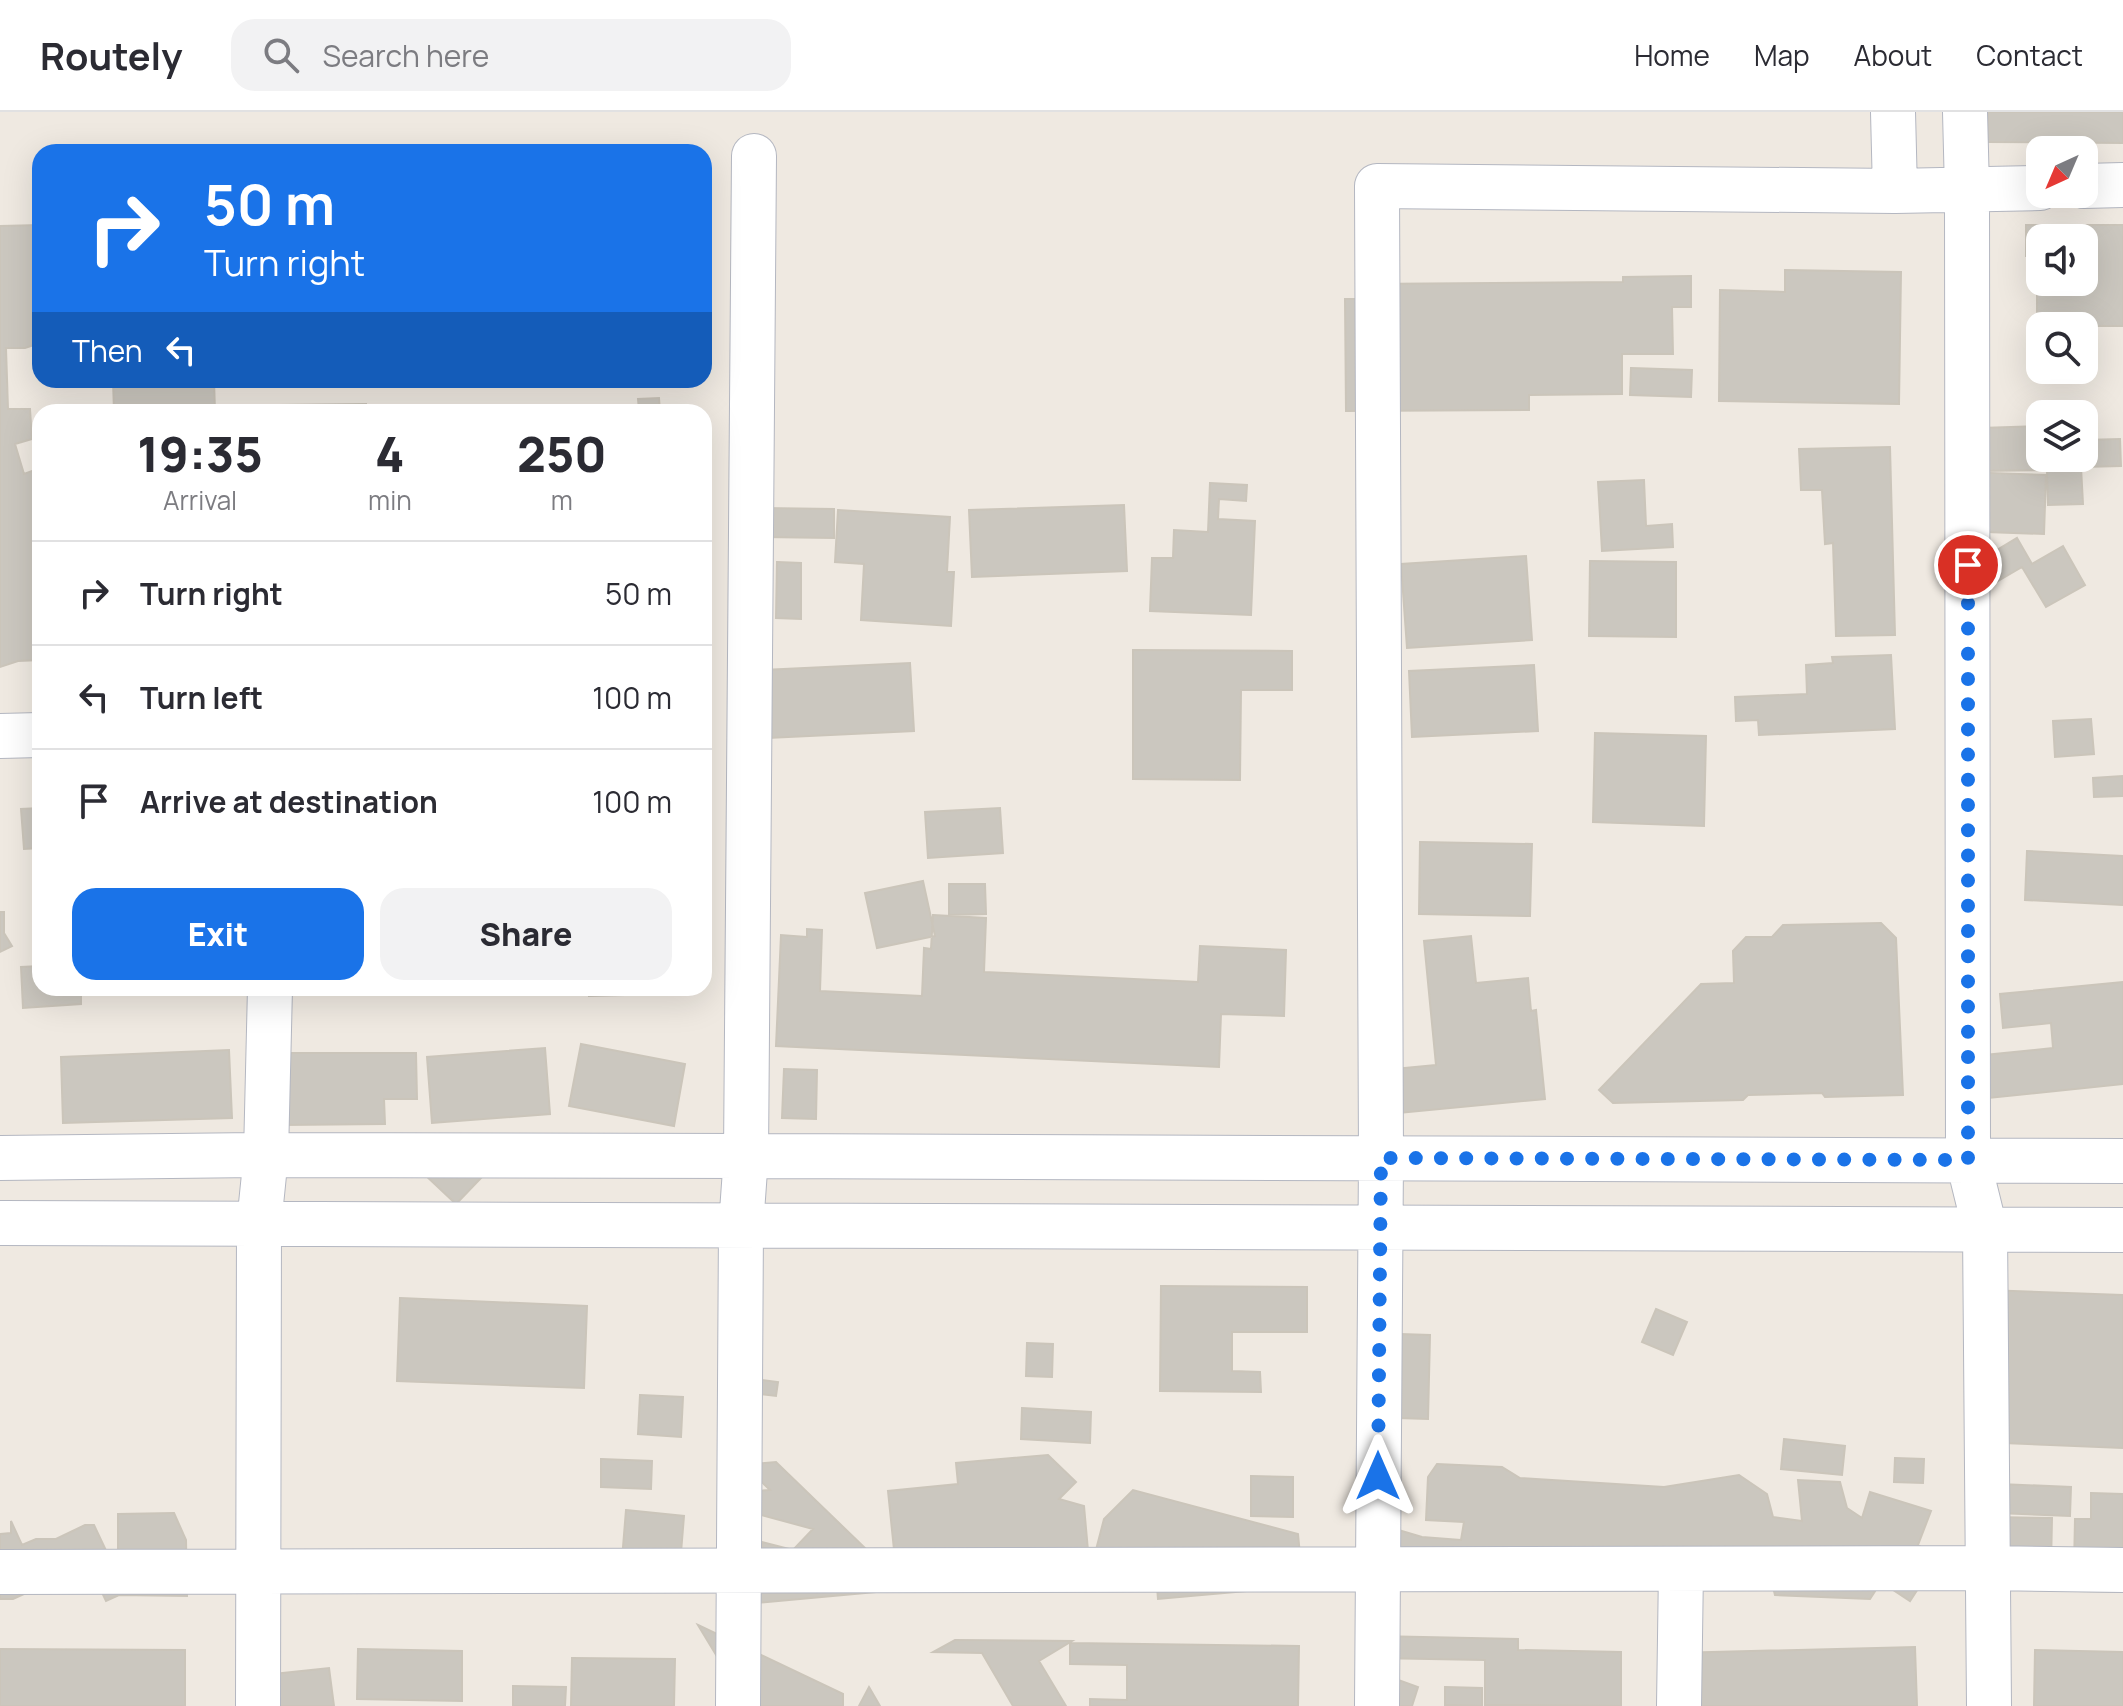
<!DOCTYPE html>
<style>
body{margin:0;font-family:Manrope,sans-serif;background:#f2f2f3;color:#2b2b33;height:100vh;display:flex;flex-direction:column;font-size:30px;white-space:nowrap}
*{box-sizing:border-box;margin:0}
p{font-size:26px;color:#7c7c81}
.icon{flex:none;width:44px;height:44px;fill:none;stroke:currentColor;stroke-width:2;stroke-linecap:round;stroke-linejoin:round}
.map{position:relative;flex:1;overflow:hidden}
.details{position:absolute;left:32px;top:292px;width:680px;height:592px;display:flex;flex-direction:column;background:#fff;border-radius:24px;box-shadow:0 8px 32px #0002}
.details>*{flex:none}
.banner{position:absolute;left:32px;top:32px;width:680px;height:244px;border-radius:24px;box-shadow:0 8px 32px #0002;background:#1a73e8;color:#fff;overflow:hidden}
.needle{width:52px;rotate:224deg}
.fabs{position:absolute;left:2026px;top:24px;display:grid;gap:16px}
.fabs a{display:grid;place-items:center;width:72px;height:72px;border-radius:16px;background:#fff;box-shadow:0 8px 32px #0002;font-size:40px}
.pin{position:absolute;display:grid;place-items:center;width:68px;height:68px;color:#fff;margin:-34px;border:4px solid #fff;border-radius:50%;box-shadow:0 2px 8px #0007}
.me{position:absolute;width:88px;margin:-44px;rotate:0deg;stroke-linejoin:round;filter:drop-shadow(0 0 6px #0008)}
.turn{display:flex;align-items:center;gap:28px;height:168px;padding:0 40px;font-size:36px}
.turn .icon{width:104px;height:104px;stroke-width:2.5}
.turn b{display:block;font-size:56px;line-height:68px}
.then{display:flex;align-items:center;height:76px;padding:0 40px;background:#0003;gap:16px;font-size:30px}
.eta{display:flex;justify-content:space-evenly;align-items:center;height:136px;text-align:center}
.eta b{font-size:48px;font-weight:800;line-height:56px}
.cta{display:flex;gap:16px;margin-top:auto;padding:16px 40px}
.cta a{flex:1;height:92px;border-radius:24px;background:#1a73e8;color:#fff;font-size:32px;font-weight:800;line-height:92px;text-align:center}
.cta a+a{background:#f2f2f3;color:#2b2b33}
ul{padding:0;list-style:none}
li{display:flex;align-items:center;gap:24px;height:104px;padding:0 40px;border-top:2px solid #e1e1e2}
li div{flex:1}
li b{display:block;font-size:30px}
li em{font-style:normal}
header{display:flex;align-items:center;gap:48px;box-sizing:border-box;height:112px;padding:0 40px;background:#fff;border-bottom:2px solid #e1e1e2}
header strong{font-size:38px}
nav{display:flex;gap:44px;margin-inline-start:auto;font-size:28px}
.search{width:560px;height:72px;background:#f2f2f3;display:flex;align-items:center;gap:20px;box-sizing:border-box;padding:0 28px;border-radius:24px;color:#7c7c81;font-size:30px}
.map>svg:first-child{display:block}
.building{fill:#cbc7bf;stroke:#cbc5ba;stroke-width:2;fill-rule:evenodd}
.lines{fill:none;stroke-linecap:round;stroke-linejoin:round}
.minor-casing{stroke:#b4b7c1;stroke-width:46}
.minor{stroke:#fff;stroke-width:44}
.route{stroke:#1a73e8;stroke-width:14;stroke-dasharray:0 25.2}
</style>
<header>
<strong>Routely</strong>
<div class="search"><svg class="icon" aria-label="search" viewBox="0 0 24 24"><circle cx="10" cy="10" r="6"/><path d="M15 15l6 6"/></svg>Search here</div>
<nav><a>Home</a><a>Map</a><a>About</a><a>Contact</a></nav>
</header>
<div class="map">
<svg width="2123" height="1594" viewBox="0 0 2123 1594">
<rect width="100%" height="100%" fill="#efe9e1"/>
<!-- building -->
<path class="building" d="M1988 0H2123V31L1988 30Z
M40 113V231L25 236H6L8 297H30L32 327 15 332 24 362 35 358 34 310 40 308V548L18 549 0 555V114Z
M2026 113H2123V214H2092V209H2037V144H2026ZM2040 126H2084V170H2040Z
M1785 158 1901 160 1899 292 1719 289 1720 178 1785 180Z
M1691 164V195H1672L1673 242H1622V282L1529 283V298L1346 299 1345 187H1364L1363 172 1623 170V165Z
M1631 256 1692 258 1691 285 1630 283Z
M113 268H214L215 300H114Z
M659 286 660 300H609L639 298 638 287Z
M366 292V300H280V293Z
M2040 314V346H2084V328L2120 327 2121 354 2081 355 2083 392 2048 393 2047 358 1982 359 1981 316Z
M1890 335 1895 523 1836 524 1833 431 1825 432 1822 378H1801L1799 337Z
M1961 360 2046 363 2044 422 1959 419Z
M1644 368 1646 414 1672 412 1673 435 1602 439 1598 370Z
M1210 371 1247 373 1246 389 1219 387 1218 407 1255 409 1251 503 1150 499 1152 446H1173L1174 418 1208 420Z
M1124 393 1127 459 972 465 969 398Z
M758 396 834 397V426L757 425Z
M838 398 950 405 947 460H954L951 514 861 508 864 452 835 450Z
M2017 426 2032 452 2063 434 2085 473 2046 495 2022 455 1981 479 1967 456Z
M1526 444 1532 528 1407 536 1401 452Z
M1590 449 1676 450V525L1589 524Z
M777 450 801 451V507L776 506Z
M1133 538 1292 539V578H1241L1240 668 1133 667Z
M1891 543 1895 617 1759 623 1758 608 1736 609 1735 585 1807 582 1806 553 1833 551 1832 545Z
M910 551 914 619 768 626 763 558Z
M1534 553 1538 619 1412 625 1409 559Z
M2091 607 2094 642 2055 645 2053 609Z
M1595 621 1706 624 1704 714 1593 710Z
M2123 664V684L2094 685 2093 666Z
M40 696V736L24 737 21 697Z
M1000 696 1003 741 928 746 925 700Z
M1420 730 1532 732 1530 804 1419 802Z
M2027 739 2123 744V793L2025 788Z
M923 769 935 824 877 836 865 781Z
M949 772H985L986 802 949 803Z
M0 800H4V821L12 834 0 840Z
M933 803 986 806 984 860 1198 870 1200 834 1286 838 1284 904 1221 902 1219 955 776 934 781 823 807 825V817L822 818 820 879 922 884 924 836 931 837Z
M1881 811 1896 826 1903 983 1825 985 1822 981 1748 983 1743 988 1613 991 1599 978 1701 872 1734 871 1733 839 1746 825H1772L1783 813Z
M1471 824 1476 871 1528 866 1531 899 1536 898 1545 987 1399 1001 1395 957 1436 953 1424 829Z
M40 854V876H81V892L23 896 21 855Z
M2123 870V972L1979 987 1975 944 2053 936 2051 911 2003 916 2000 882Z
M283 876H348V880H283Z
M589 876H661V882L589 884Z
M581 932 685 952 674 1014 569 994Z
M545 936 550 1002 432 1011 427 945Z
M229 938 232 1006 63 1011 61 945Z
M282 941H416L417 987H384L385 1012 283 1013Z
M784 957 817 958 816 1007 782 1006Z
M449 1036 481 1066 456 1092 424 1062Z
M1161 1174 1307 1175V1220H1232V1259L1260 1260 1261 1280 1160 1279Z
M1985 1178 2123 1183V1336L1979 1330Z
M400 1186 587 1194 584 1276 397 1269Z
M1656 1197 1687 1210 1673 1243 1642 1230Z
M1369 1221 1430 1223 1428 1307 1366 1305Z
M1027 1231 1053 1232 1052 1265 1026 1264Z
M746 1266 778 1270 776 1284 744 1280Z
M640 1283 683 1285 681 1325 638 1322Z
M1022 1296 1091 1300 1090 1331 1021 1327Z
M1784 1327 1845 1334 1842 1363 1781 1357Z
M1048 1343 1076 1370 1059 1387 1084 1394 1090 1461 1104 1407 1133 1378 1298 1422 1303 1474 1158 1487 1154 1438 1140 1452 1100 1456 1095 1474 1036 1459 1029 1466 735 1493 745 1453 764 1452 762 1430 793 1438 813 1417 739 1397 743 1380 770 1378 744 1353 776 1350 897 1467 888 1379 958 1372 956 1351Z
M1895 1346 1924 1347 1923 1371 1894 1370Z
M601 1347 652 1349 651 1377 601 1375Z
M1437 1352 1502 1355 1520 1366 1664 1375 1739 1363 1767 1382 1773 1405 1802 1409 1798 1368 1840 1370 1847 1396 1862 1406 1870 1380 1931 1399 1918 1433 1938 1446 1910 1489 1881 1470 1870 1487 1775 1483 1768 1455 1366 1472 1395 1417 1422 1425 1461 1428 1464 1410 1426 1408 1428 1365Z
M1251 1364 1293 1365V1405L1251 1404Z
M1999 1372 2071 1375 2070 1404 1998 1401Z
M2091 1381 2123 1382V1480L1990 1477 1992 1405 2052 1406 2051 1454H2074L2075 1407H2091Z
M626 1398 684 1404 678 1477 620 1472Z
M174 1401 186 1428 187 1484 119 1483 106 1489 97 1470 35 1477 13 1487H0V1422L11 1421V1409L22 1433 36 1427H56L85 1413H94L118 1464V1402Z
M698 1513 843 1582V1594H747Z
M1375 1524 1518 1527V1538L1621 1540V1594L1485 1593V1548L1374 1546Z
M955 1528 1072 1529 1039 1549 1066 1594H1013L982 1541 933 1540Z
M1070 1531 1299 1534 1298 1594H1090V1587L1127 1588V1553L1070 1552Z
M1915 1535 1917 1594H1676L1674 1541Z
M0 1537 185 1538V1594H0Z
M358 1537 462 1539V1589L357 1587Z
M2035 1538 2123 1540V1594H2034Z
M572 1546 675 1547 674 1594H571Z
M329 1556 334 1594H259L255 1564Z
M1390 1565 1418 1575 1412 1594H1399Z
M513 1574 566 1575 565 1594H513Z
M869 1575 880 1594H859Z
M1445 1575 1482 1576V1594L1445 1593Z"/>
<g class="lines">
<!-- minor casing -->
<g class="minor-casing">
<path id="minor" d="M1893 0 1895 79
M1965 0 1967 78 1968 1048 1985 1117 1989 1594
M2084 74 2123 73
M0 624 40 623
M0 1046 266 1043 746 1044 2123 1049
M0 1111 2123 1118
M0 1460 1988 1456 2123 1458
M258 1594 259 1112 266 1043 270 876
M738 1594 741 1114 746 1044 754 44
M1377 1594 1381 1046 1377 74 1895 79 2040 76
M1679 1594 1681 1457"/>
</g>
<!-- minor -->
<use href="#minor" class="minor"/>
</g>
<g class="lines">
<!-- route -->
<path class="route" d="M1378 1364 1381 1046 1968 1048V453"/>
</g>
</svg>
<div class="fabs">
<a><svg class="needle" viewBox="-14 -14 28 28"><path d="M0-13l5 13h-10z" fill="#e53935"/><path d="M0 13l5-13h-10z" fill="#7c7c81"/></svg></a>
<a><svg class="icon" aria-label="sound" viewBox="0 0 24 24"><path d="M4 9h4l5-4v14l-5-4H4zM17 9q2 3 0 6"/></svg></a>
<a><svg class="icon" aria-label="search" viewBox="0 0 24 24"><circle cx="10" cy="10" r="6"/><path d="M15 15l6 6"/></svg></a>
<a><svg class="icon" aria-label="layers" viewBox="0 0 24 24"><path d="M12 4l9 5-9 5-9-5zM3 14l9 5 9-5"/></svg></a>
</div>
<div class="pin" style="left:1968px;top:453px;background:#d93025"><svg class="icon" aria-label="arrive" viewBox="0 0 24 24"><path d="M6 21V4h12l-3 4 3 4H6"/></svg></div>
<svg class="me" style="left:1378px;top:1364px" viewBox="-20 -20 40 40"><path d="M0-17L14 15 0 8-14 15z" fill="#1a73e8" stroke="#fff" stroke-width="4"/></svg>
<div class="banner">
<div class="turn"><svg class="icon" aria-label="right" viewBox="0 0 24 24"><path d="M7 20v-9h11M14 6l5 5-5 5"/></svg><div><b>50 m</b>Turn right</div></div>
<div class="then">Then<svg class="icon" aria-label="left" viewBox="0 0 24 24"><path d="M17 20v-9H6M10 6l-5 5 5 5"/></svg></div>
</div>
<section class="details">
<div class="eta">
<div><b>19:35</b><p>Arrival</p></div>
<div><b>4</b><p>min</p></div>
<div><b>250</b><p>m</p></div>
</div>
<ul>
<li><svg class="icon" aria-label="right" viewBox="0 0 24 24"><path d="M7 20v-9h11M14 6l5 5-5 5"/></svg><div><b>Turn right</b></div><em>50 m</em></li>
<li><svg class="icon" aria-label="left" viewBox="0 0 24 24"><path d="M17 20v-9H6M10 6l-5 5 5 5"/></svg><div><b>Turn left</b></div><em>100 m</em></li>
<li><svg class="icon" aria-label="arrive" viewBox="0 0 24 24"><path d="M6 21V4h12l-3 4 3 4H6"/></svg><div><b>Arrive at destination</b></div><em>100 m</em></li>
</ul>
<div class="cta"><a>Exit</a><a>Share</a></div>
</section>
</div>
